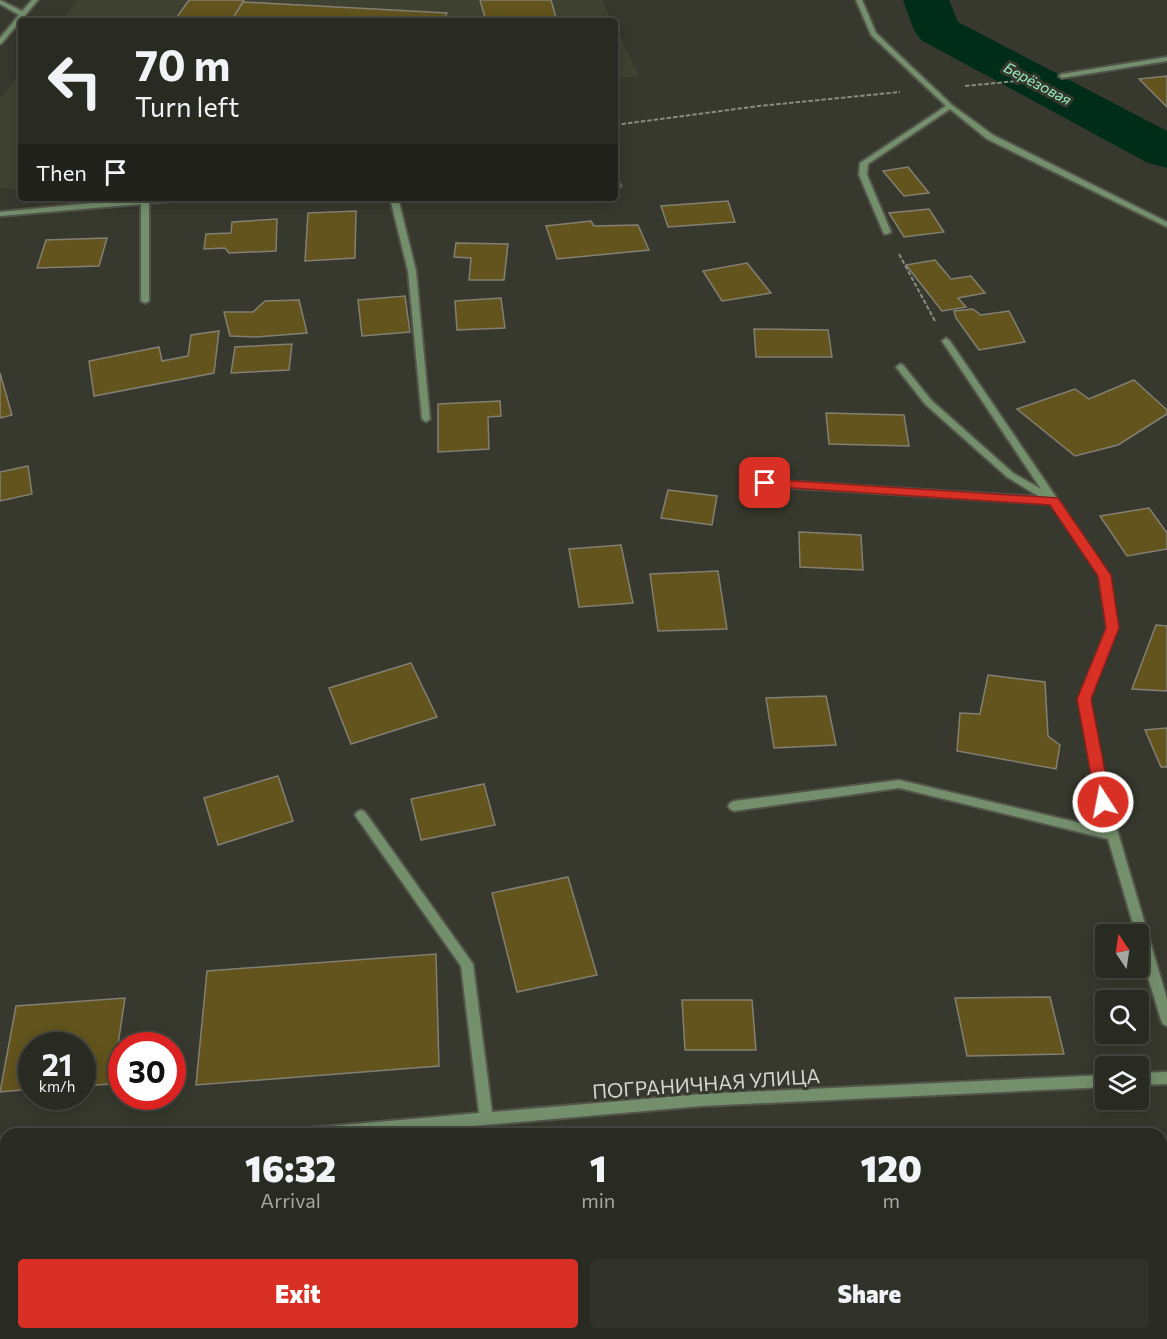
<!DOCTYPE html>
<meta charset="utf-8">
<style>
body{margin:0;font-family:Commissioner,sans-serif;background:#31332a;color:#f1f3f6;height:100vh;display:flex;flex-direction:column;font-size:22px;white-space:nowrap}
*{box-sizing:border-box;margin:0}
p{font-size:20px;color:#a5a7a5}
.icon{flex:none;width:33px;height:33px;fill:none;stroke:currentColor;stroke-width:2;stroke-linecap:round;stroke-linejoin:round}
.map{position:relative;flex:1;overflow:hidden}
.panel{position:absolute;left:0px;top:1128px;width:1167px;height:212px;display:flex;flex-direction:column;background:#292b22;border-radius:18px 18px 0 0;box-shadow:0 3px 15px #0003,0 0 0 2px #454740}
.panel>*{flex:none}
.guide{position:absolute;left:18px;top:18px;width:600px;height:183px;border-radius:6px;box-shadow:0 3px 15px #0003,0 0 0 2px #454740;background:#292b22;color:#f1f3f6;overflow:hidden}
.needle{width:39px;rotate:347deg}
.controls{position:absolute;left:1095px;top:924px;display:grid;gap:12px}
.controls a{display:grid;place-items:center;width:54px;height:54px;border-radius:6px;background:#292b22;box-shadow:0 3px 15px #0003,0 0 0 2px #454740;font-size:30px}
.speed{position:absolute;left:18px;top:1032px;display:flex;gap:12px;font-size:30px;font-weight:700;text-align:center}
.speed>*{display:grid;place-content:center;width:78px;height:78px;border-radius:50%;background:#292b22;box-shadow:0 3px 15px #0003,0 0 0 2px #454740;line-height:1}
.speed small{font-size:15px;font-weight:400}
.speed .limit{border:9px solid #d22;background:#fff;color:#111}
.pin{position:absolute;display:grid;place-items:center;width:51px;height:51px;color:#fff;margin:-26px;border-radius:12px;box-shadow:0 3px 9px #0006}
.me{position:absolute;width:66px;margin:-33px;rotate:349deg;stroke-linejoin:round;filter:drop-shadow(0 0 4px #0008)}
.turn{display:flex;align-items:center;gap:21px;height:126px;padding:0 18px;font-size:27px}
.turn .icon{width:78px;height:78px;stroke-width:2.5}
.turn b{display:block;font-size:42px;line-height:51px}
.then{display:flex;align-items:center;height:57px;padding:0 18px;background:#0003;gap:12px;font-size:22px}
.eta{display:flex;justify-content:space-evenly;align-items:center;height:102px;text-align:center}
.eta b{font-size:36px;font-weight:800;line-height:42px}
.button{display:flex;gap:12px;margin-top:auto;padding:12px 18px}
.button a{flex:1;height:69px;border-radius:6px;background:#d93025;color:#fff;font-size:24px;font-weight:800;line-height:69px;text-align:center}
.button a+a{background:#31332a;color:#f1f3f6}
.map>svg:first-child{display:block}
.built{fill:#3f4231}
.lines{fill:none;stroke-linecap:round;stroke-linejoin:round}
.river{fill:#002d1a;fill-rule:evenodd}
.building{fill:#63541d;stroke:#837f73;stroke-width:1.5}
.minor-casing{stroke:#53554b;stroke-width:4}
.path{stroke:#8a8c83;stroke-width:2;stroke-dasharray:4.5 2;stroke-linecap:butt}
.minor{fill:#748f6b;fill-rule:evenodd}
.route{fill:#d93025;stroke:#8d1f18;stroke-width:1.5}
.labels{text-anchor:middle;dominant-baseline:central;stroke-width:6;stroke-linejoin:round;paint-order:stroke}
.far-water-label{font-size:15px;font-style:italic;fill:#96ecbf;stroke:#37392e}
.near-street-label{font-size:20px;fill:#d3d5ce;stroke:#37392e}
</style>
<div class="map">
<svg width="1167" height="1339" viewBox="0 0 1167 1339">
<rect width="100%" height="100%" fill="#37392e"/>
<!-- built -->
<path class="built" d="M78 0H602L612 21H61Z
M615 26 639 76 615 79Z
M21 72V190L0 188V99Z"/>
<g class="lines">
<!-- river -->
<path class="river" d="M903 0H949L958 22 1167 131V168L1148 163 921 40 914 30Z"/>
</g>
<!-- building -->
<path class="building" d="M189 0H244L231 21H174Z
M480 0H551L557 21H486Z
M243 2 447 13 443 21H231Z
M1167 76V107L1139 79Z
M908 167 929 193 904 196 883 171Z
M728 201 735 222 668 227 661 206Z
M929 209 944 232 904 237 889 213Z
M356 211 355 258 305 261 308 213Z
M277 219 276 251 229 253 225 248 204 249 206 234 231 233 232 222Z
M591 221 594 226 638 225 649 250 557 259 546 226Z
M107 238 99 266 37 268 46 240Z
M456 243 508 244 504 280H469L471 258 454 257Z
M935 260 951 279 971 276 985 293 958 298 966 307 942 311 906 265Z
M747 263 771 293 722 301 703 271Z
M405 296 410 332 362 336 358 300Z
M501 298 505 328 457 330 455 301Z
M299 300 307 333 256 337 230 336 224 312H253L265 301Z
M973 309 981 315 1009 311 1025 342 979 350 956 318 954 311Z
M754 329 828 330 832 357H756Z
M219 331 214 373 94 396 89 361 159 347 162 361 188 356 191 335Z
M292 344 289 370 231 373 235 347Z
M0 373 12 415 0 418Z
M1134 380 1167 410V414L1118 445 1075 456 1017 409 1075 389 1089 399Z
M500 401 501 416 488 417 489 449 438 452V404Z
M826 413 904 415 909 446 829 444Z
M28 466 32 494 0 501V472Z
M668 490 717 496 712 525 661 518Z
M1149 508 1167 533V549L1127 556 1100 516Z
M799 532 861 535 863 570 800 567Z
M621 545 633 603 579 607 569 549Z
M718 571 727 629 658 631 650 574Z
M1156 625 1167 626V691L1132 689Z
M411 663 437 717 351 744 329 688Z
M988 675 1045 682 1048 736 1060 745 1056 769 957 751 960 713 980 714Z
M826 696 836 745 774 748 766 698Z
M1167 728V767H1161L1145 730Z
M278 776 293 821 218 845 204 798Z
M484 784 495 825 421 840 411 799Z
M568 877 597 975 517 992 492 893Z
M436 954 439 1066 196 1085 207 971Z
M1050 997 1064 1054 967 1056 955 998Z
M125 998 112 1084 82 1086V1046H32V1089L0 1092 16 1006Z
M682 1000H752L756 1050H685Z
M6 1230V1319L0 1320V1231Z
M41 1334H97V1339H41Z
M197 1334H289V1339H197Z
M376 1334H485L486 1339H376Z"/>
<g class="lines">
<!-- minor casing -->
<g class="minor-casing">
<path id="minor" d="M0 0 22 11 32 0H38L2 43 0 44V38L19 15 0 4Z
M856 0H862L876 33 952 105 993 135 1167 222V227L987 139 950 109 868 164 867 175 891 232 887 234H884L859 175 860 163 946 106 871 35Z
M1167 57V61L1062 78 1059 76 1062 74Z
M615 184H620L621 186 615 188Z
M144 198H186L182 200 149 203V301L145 303 141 301V204L0 216V212Z
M390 198H398L416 271 430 419 426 422 422 419 408 271Z
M946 338 950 341 1109 575 1117 628 1089 699 1109 802 1167 999V1026L1163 1024 1161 1020 1138 944V934H1136L1108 839 899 788 734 811 730 809 728 806 730 803 734 801 899 780 1105 829 1097 802 1079 699 1107 628 1099 575 1051 504 765 486 760 483 765 480 1040 497 1007 477 925 404 896 367 900 364 903 365 931 400 1013 473 1041 489 942 341Z
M361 810 365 812 473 964 492 1112 702 1094 1106 1075V1087L702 1106 383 1134H303L305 1129 310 1128 479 1113 461 966 357 818 355 815 357 812Z
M1167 1072V1084L1138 1085V1073Z
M6 1151V1165L0 1166V1152Z"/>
</g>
<!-- path -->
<path class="path" d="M965 86 1038 79
M615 125 759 106 900 92
M899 254 935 321"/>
<!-- minor -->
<use href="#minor" class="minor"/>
</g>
<!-- route -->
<path class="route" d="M765 479 1058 498 1111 575 1119 628 1091 699 1111 802 1108 806 1103 808 1096 802 1077 699 1106 628 1098 576 1050 505 761 486 759 483Z"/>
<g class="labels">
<!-- far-water labels -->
<g class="far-water-label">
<text transform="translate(1038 83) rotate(28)">Берёзовая</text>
</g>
<!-- near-street labels -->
<g class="near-street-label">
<text transform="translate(706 1083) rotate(-4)">ПОГРАНИЧНАЯ УЛИЦА</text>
</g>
</g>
</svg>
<div class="controls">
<a><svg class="needle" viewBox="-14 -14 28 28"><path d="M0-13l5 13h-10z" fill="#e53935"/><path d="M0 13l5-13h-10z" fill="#a5a7a5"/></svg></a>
<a><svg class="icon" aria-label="search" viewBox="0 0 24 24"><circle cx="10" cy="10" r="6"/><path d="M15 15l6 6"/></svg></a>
<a><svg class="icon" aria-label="layers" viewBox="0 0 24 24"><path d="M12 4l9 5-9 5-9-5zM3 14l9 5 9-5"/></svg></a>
</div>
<div class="speed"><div>21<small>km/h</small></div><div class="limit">30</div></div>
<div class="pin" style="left:765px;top:483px;background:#d93025"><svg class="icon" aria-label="arrive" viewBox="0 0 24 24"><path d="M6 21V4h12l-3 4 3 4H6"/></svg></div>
<svg class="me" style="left:1103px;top:802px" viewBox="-20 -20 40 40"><circle r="17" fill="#d93025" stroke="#fff" stroke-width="3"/><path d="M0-11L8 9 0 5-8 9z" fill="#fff"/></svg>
<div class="guide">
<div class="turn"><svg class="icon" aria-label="left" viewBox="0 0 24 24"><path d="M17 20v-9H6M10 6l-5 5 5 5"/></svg><div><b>70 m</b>Turn left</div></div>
<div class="then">Then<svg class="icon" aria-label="arrive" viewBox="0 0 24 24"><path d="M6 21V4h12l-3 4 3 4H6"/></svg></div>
</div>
<section class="panel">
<div class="eta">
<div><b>16:32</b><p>Arrival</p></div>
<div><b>1</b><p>min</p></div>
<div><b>120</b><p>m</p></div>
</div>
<div class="button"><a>Exit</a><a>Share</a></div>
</section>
</div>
